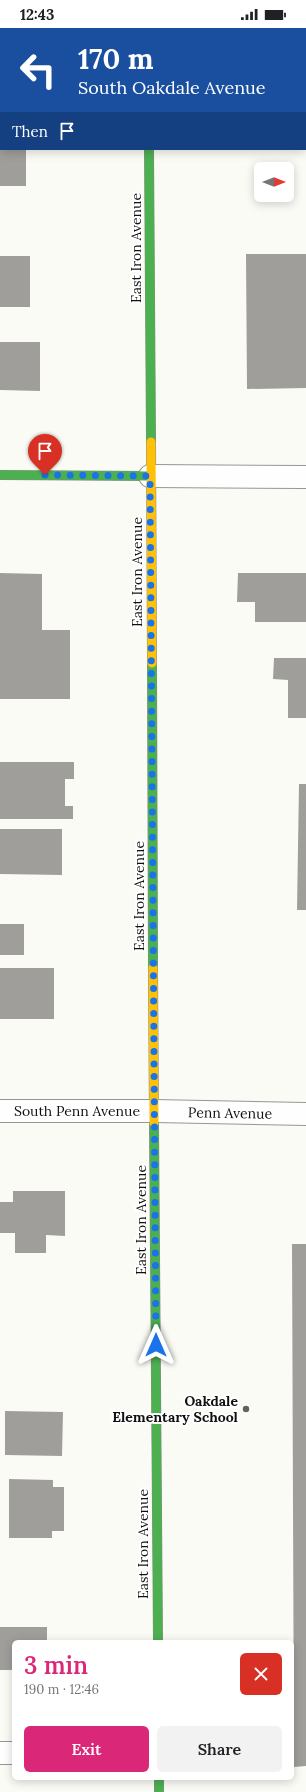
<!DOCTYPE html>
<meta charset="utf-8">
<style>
body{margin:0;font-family:Lora,serif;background:#f2f2f2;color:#202124;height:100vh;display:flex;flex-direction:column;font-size:15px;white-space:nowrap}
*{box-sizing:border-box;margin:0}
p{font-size:13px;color:#757577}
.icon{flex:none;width:22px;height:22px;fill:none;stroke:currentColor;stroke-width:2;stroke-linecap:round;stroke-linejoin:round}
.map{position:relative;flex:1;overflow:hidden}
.panel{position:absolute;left:12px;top:1612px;width:282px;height:140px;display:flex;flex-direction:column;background:#fff;border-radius:6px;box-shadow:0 2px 10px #0003}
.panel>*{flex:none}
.top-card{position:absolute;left:0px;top:0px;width:306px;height:122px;box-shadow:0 2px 10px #0003;background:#1a4fa0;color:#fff;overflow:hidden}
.needle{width:26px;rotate:90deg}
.tools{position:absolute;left:254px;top:134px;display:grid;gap:8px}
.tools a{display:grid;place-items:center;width:40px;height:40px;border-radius:6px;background:#fff;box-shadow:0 2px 10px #0003;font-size:20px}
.pin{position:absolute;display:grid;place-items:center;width:34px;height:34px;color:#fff;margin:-41px -17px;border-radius:50% 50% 50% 0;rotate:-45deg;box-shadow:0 0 4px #0007}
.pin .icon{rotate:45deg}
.me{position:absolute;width:44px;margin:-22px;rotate:0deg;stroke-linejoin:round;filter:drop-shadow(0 0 3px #0008)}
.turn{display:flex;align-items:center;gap:14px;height:84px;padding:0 12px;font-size:18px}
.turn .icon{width:52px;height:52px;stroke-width:2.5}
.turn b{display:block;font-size:28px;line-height:34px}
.then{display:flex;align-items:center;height:38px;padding:0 12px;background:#0003;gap:8px;font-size:15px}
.round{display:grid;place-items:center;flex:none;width:42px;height:42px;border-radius:6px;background:#f2f2f2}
.summary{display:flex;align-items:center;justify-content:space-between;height:68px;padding:0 12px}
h1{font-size:24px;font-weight:600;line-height:30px;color:#db2777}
.primary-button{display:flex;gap:8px;margin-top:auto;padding:8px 12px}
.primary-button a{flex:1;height:46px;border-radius:6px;background:#db2777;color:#fff;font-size:16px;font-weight:600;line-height:46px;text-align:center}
.primary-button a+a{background:#f2f2f2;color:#202124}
.status{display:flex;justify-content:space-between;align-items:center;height:28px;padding:0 20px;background:#fff;direction:ltr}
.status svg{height:11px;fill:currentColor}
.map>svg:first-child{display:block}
.building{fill:#9f9e9b}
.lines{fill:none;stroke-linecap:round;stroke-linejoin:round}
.street-casing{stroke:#969694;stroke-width:24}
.fast-casing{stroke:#8c8c8a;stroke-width:10}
.slow-casing{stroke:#8c8c8a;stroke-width:10}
.street{stroke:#fefefe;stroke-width:22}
.fast{stroke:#4caf50;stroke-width:9}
.slow{stroke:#ffc107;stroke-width:9}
.route{stroke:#1a73e8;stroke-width:7;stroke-dasharray:0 12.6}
.poi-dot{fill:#626260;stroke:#fff;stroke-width:1.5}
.labels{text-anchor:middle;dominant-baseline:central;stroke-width:4;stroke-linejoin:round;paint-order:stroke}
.street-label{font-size:14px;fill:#101010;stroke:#fff}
.poi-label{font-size:14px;font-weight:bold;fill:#101010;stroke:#fff;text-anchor:end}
</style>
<div class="status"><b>12:43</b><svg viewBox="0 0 49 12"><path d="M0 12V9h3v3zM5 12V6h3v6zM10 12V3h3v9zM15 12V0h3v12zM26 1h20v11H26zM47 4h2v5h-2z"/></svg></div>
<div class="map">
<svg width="306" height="1764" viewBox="0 0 306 1764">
<rect width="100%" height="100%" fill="#fbfbf6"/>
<!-- building -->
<path class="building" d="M0 121H26V158H0Z
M246 226H306V360L247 361Z
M0 228H30V279H0Z
M0 314H40V363L0 362Z
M0 545 42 546V602H70V671H0Z
M238 545H306V594H255V574H237Z
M274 630H306V690H288V652L273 651Z
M0 734H74V751H65V778H73V791H0Z
M299 756H306V882H297Z
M0 801H62V847L0 846Z
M0 896H24V927H0Z
M0 940H54V991H0Z
M13 1163H65V1208L46 1207V1225H15V1205H0V1174H13Z
M292 1216H306V1738L294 1739Z
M5 1383 63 1384 62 1428 5 1427Z
M9 1451 53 1452V1459H64V1503H52V1510H9Z
M0 1599H47V1614H14V1642H0Z"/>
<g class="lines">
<!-- street casing -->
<g class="street-casing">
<path id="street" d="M150 448 306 449
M0 1083H154L306 1086
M0 1725H14"/>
</g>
<!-- fast casing -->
<g class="fast-casing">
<path id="fast" d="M149 0V1
M149 121 151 414
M0 447 150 448
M152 635 153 940
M154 1095 158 1614
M159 1750V1764"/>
</g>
<!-- slow casing -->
<g class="slow-casing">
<path id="slow" d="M151 414 152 635
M153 940 154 1095"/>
</g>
<!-- street -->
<use href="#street" class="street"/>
<!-- fast -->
<use href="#fast" class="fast"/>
<!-- slow -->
<use href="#slow" class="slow"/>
</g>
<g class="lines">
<!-- route -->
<path class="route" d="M45 447 150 448 156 1317"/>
</g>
<!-- markers -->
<circle class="poi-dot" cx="246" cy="1381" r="4"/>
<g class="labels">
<!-- street labels -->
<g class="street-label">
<text transform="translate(136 220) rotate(-90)">East Iron Avenue</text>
<text transform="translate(137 544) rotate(-90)">East Iron Avenue</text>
<text transform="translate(139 868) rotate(-90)">East Iron Avenue</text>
<text x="77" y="1083">South Penn Avenue</text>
<text transform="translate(230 1085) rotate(1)">Penn Avenue</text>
<text transform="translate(141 1192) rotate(-90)">East Iron Avenue</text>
<text transform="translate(143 1516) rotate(-90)">East Iron Avenue</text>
</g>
<!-- poi labels -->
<g class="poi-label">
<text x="238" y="1373">Oakdale<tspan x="238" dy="16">Elementary School</tspan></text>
</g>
</g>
</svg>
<div class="tools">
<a><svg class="needle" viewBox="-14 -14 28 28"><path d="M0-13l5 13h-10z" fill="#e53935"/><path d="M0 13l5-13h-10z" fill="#757577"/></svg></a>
</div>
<div class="pin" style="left:45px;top:447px;background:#d93025"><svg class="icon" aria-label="arrive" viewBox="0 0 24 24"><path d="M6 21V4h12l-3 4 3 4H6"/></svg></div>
<svg class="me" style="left:156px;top:1317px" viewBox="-20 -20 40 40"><path d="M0-17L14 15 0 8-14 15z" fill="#1a73e8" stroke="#fff" stroke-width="4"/></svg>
<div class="top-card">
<div class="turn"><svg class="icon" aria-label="left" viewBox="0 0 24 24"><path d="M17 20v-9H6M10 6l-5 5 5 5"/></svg><div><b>170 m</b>South Oakdale Avenue</div></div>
<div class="then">Then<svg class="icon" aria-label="arrive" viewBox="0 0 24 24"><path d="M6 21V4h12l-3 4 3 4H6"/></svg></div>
</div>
<section class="panel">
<div class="summary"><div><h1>3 min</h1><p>190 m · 12:46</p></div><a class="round" style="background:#d93025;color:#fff"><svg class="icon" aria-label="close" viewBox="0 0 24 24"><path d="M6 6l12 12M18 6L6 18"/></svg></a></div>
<div class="primary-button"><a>Exit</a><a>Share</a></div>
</section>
</div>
